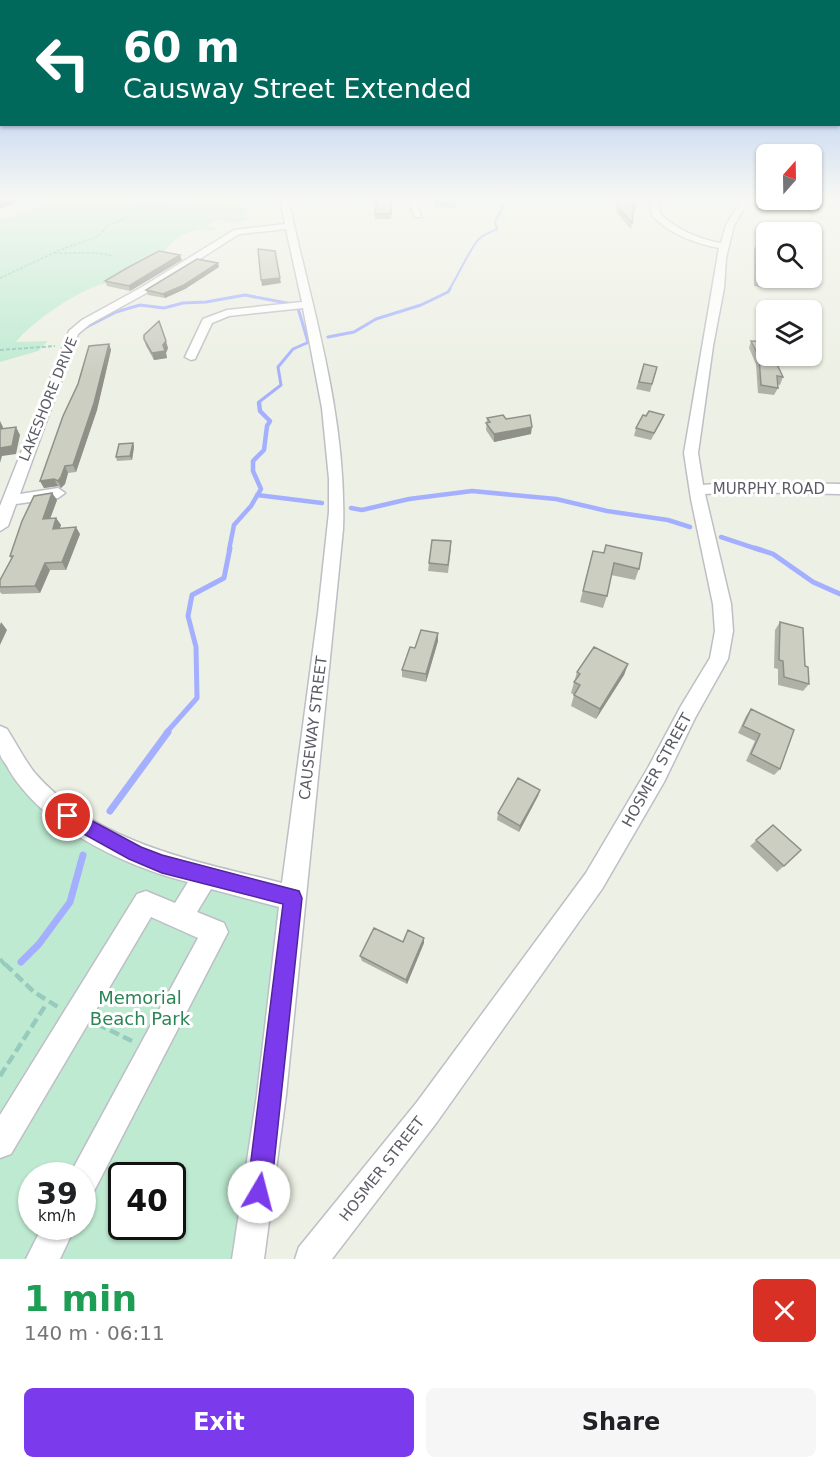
<!DOCTYPE html>
<meta charset="utf-8">
<style>
body{margin:0;font-family:"DejaVu Sans",sans-serif;background:#f6f6f6;color:#202124;height:100vh;display:flex;flex-direction:column;font-size:22px;white-space:nowrap}
*{box-sizing:border-box;margin:0}
p{font-size:20px;color:#757577}
.icon{flex:none;width:33px;height:33px;fill:none;stroke:currentColor;stroke-width:2;stroke-linecap:round;stroke-linejoin:round}
.map{position:relative;height:1259px;overflow:hidden}
.side{display:flex;flex-direction:column;background:#fff;flex:1}
.side>*{flex:none}
.guide{position:absolute;left:0px;top:0px;width:840px;height:126px;box-shadow:0 2px 4px #0004;background:#00695c;color:#fff;overflow:hidden}
.needle{width:39px;rotate:20deg}
.tools{position:absolute;left:756px;top:144px;display:grid;gap:12px}
.tools a{display:grid;place-items:center;width:66px;height:66px;border-radius:9px;background:#fff;box-shadow:0 2px 4px #0004;font-size:30px}
.speed{position:absolute;left:18px;top:1162px;display:flex;gap:12px;font-size:30px;font-weight:700;text-align:center}
.speed>*{display:grid;place-content:center;width:78px;height:78px;border-radius:50%;background:#fff;box-shadow:0 2px 4px #0004;line-height:1}
.speed small{font-size:15px;font-weight:400}
.speed .limit{border:3px solid #111;border-radius:9px;background:#fff;color:#111}
.pin{position:absolute;display:grid;place-items:center;width:51px;height:51px;color:#fff;margin:-26px;border:3px solid #fff;border-radius:50%;box-shadow:0 2px 6px #0007}
.me{position:absolute;width:66px;margin:-33px;rotate:8deg;stroke-linejoin:round;filter:drop-shadow(0 0 4px #0008)}
.turn{display:flex;align-items:center;gap:21px;height:126px;padding:0 24px;font-size:27px}
.turn .icon{width:78px;height:78px;stroke-width:2.5}
.turn b{display:block;font-size:42px;line-height:51px}
.round{display:grid;place-items:center;flex:none;width:63px;height:63px;border-radius:9px;background:#f6f6f6}
.overview{display:flex;align-items:center;justify-content:space-between;height:102px;padding:0 24px}
h1{font-size:36px;font-weight:800;line-height:45px;color:#1e9e55}
.action{display:flex;gap:12px;margin-top:auto;padding:12px 24px}
.action a{flex:1;height:69px;border-radius:9px;background:#7c3aed;color:#fff;font-size:24px;font-weight:800;line-height:69px;text-align:center}
.action a+a{background:#f6f6f6;color:#202124}
.map>svg:first-child{display:block}
.green{fill:#beead1;fill-rule:evenodd}
.lines{fill:none;stroke-linecap:round;stroke-linejoin:round}
.stream-far4{stroke:#a4b0ff;stroke-width:2}
.stream-far3{stroke:#a4b0ff;stroke-width:3}
.stream-far2{stroke:#a4b0ff;stroke-width:4.5}
.stream-far1{stroke:#a4b0ff;stroke-width:5}
.stream{stroke:#a4b0ff;stroke-width:7}
.minor-casing{stroke:#bebec6;stroke-width:3}
.path-far3{stroke:#96cbbd;stroke-width:1.5;stroke-dasharray:3 1.5;stroke-linecap:butt}
.path-far2{stroke:#96cbbd;stroke-width:2;stroke-dasharray:4 2;stroke-linecap:butt}
.path-far1{stroke:#96cbbd;stroke-width:4;stroke-dasharray:8 4;stroke-linecap:butt}
.path{stroke:#96cbbd;stroke-width:4.5;stroke-dasharray:10 4.5;stroke-linecap:butt}
.minor{fill:#fff;fill-rule:evenodd}
.wall{fill:#afb1a7}
.shaded-wall{fill:#8f9088}
.building{fill:#cccec2;stroke:#8f9088;stroke-width:1.5}
.route{fill:#7c3aed;stroke:#51269a;stroke-width:1.5}
.labels{text-anchor:middle;dominant-baseline:central;stroke-width:6;stroke-linejoin:round;paint-order:stroke}
.far-street-label{font-size:14px;fill:#5c5c66;stroke:#fff}
.street-label{font-size:15px;fill:#5c5c66;stroke:#fff}
.near-park-label{font-size:18px;fill:#2c8557;stroke:#fff}
</style>
<div class="map">
<svg width="840" height="1259" viewBox="0 0 840 1259">
<rect width="100%" height="100%" fill="#edf0e4"/>
<!-- green -->
<path class="green" d="M54 199H246L236 206 250 208 243 216 249 219 237 223 218 219 206 226 218 228 212 231C192 226 172 238 162 255L136 263 109 278 108 283C84 286 31 322 16 342L48 341 38 351 0 362V219L11 218Z
M0 735 79 824 293 898 248 1259H0ZM32 1176H82V1227H32ZM122 1176H172V1227H122Z"/>
<g class="lines">
<!-- stream-far4 -->
<path class="stream-far4" d="M449 290C456 279 472 245 479 239 484 234 491 232 497 229L495 222 503 207 500 199"/>
<!-- stream-far3 -->
<path class="stream-far3" d="M298 308 308 342
M81 330 116 312 140 305 164 308 183 303 206 302 245 295 292 304
M328 337 354 332 376 319 421 305 448 292 450 289
M259 405V402L281 385 278 367 293 349 309 342"/>
<!-- stream-far2 -->
<path class="stream-far2" d="M257 495 322 503
M351 508 362 510 409 499 472 491 556 499 607 511 668 520 690 527
M721 537 760 550
M229 550 234 525 251 506 261 489 253 471V461L264 450 267 426 270 421 260 411 259 403"/>
<!-- stream-far1 -->
<path class="stream-far1" d="M755 548 773 554 813 582 840 594
M166 733 197 698 196 647 188 616 192 595 224 578 230 548"/>
<!-- stream -->
<path class="stream" d="M110 811 168 732
M21 962 39 944 70 902 83 855"/>
<!-- minor casing -->
<g class="minor-casing">
<path id="minor" d="M280 199H288C312 308 347 416 343 529L286 1095 264 1259H232L257 1095 279 907 211 889 197 912 224 923 228 932 93 1193 82 1197V1176H69L198 938 151 917 11 1154 0 1158V1115L137 894 146 891 175 903 188 882C124 866 44 828 9 770 7 765 1 759 0 754 0 746 0 734 0 726L7 729C16 743 24 759 34 772 96 844 195 861 282 883L318 613 329 512V479L322 408 303 308 229 316 212 323 195 359 191 360 185 357 203 319 227 310 302 302 286 229 239 234 150 291 90 324 78 334 20 494 58 488 65 493 58 498 16 504 8 526 0 531V506L69 331 82 320 142 287 234 230 285 224Z
M408 199H416L421 217H415Z
M650 199H658L660 214C678 230 698 239 721 243L726 225 742 199H750L734 225 726 258 724 288 713 346 698 453 703 485 735 482 840 484V494L735 492 705 494 731 604 733 631 728 659 695 718 664 782 602 889 437 1122 332 1259H295L299 1247 417 1102 586 873 648 768 681 706 710 658 715 631 713 604 691 499 684 453 719 248C694 243 669 234 652 215Z
M42 1227H75L60 1259H26Z"/>
</g>
<!-- path-far3 -->
<path class="path-far3" d="M137 208 192 199
M55 253C73 254 97 251 113 256
M0 278 60 250 99 236 108 225 124 219 143 199"/>
<!-- path-far2 -->
<path class="path-far2" d="M0 350 55 346"/>
<!-- path-far1 -->
<path class="path-far1" d="M0 959 6 966"/>
<!-- path -->
<path class="path" d="M5 964 34 992 58 1007
M97 1024 134 1042
M0 1076 47 1003"/>
<!-- minor -->
<use href="#minor" class="minor"/>
</g>
<!-- wall -->
<path class="wall" d="M308 199H343L342 202 310 203Z
M435 199H456L455 208 435 207Z
M617 199H635L631 229 616 212 618 202Z
M393 207 391 219H375V214Z
M757 243 770 281 767 288 754 286V249Z
M182 260 130 291 107 286 105 281Z
M218 263 219 267 185 289 165 298 148 295 146 290Z
M144 339 168 348 166 353 167 358 154 360 146 346Z
M751 341 783 377 780 385 777 384 778 388 774 395 758 393 756 364 749 348Z
M109 344 111 350 97 410 76 472 68 473 65 484 61 488 58 486 44 488 40 481Z
M644 364 657 367 650 392 636 389Z
M664 415 661 422 651 440 634 436 636 428 646 416Z
M487 418 506 419 531 434 494 442 486 430Z
M133 443 134 447 132 460 117 461 116 457Z
M52 493 57 500 50 519 56 518 61 525 60 528 80 534 66 570H50L40 593 2 594 0 592V580L11 559 10 556Z
M606 545 639 569 635 580 611 575 607 596 603 608 580 602 590 562 604 553Z
M451 549 448 573 428 571 429 563Z
M780 622 805 666 809 684 803 691 778 685V669L774 668 775 630Z
M438 633V641L426 682 402 677V670L415 648Z
M628 664 624 675 596 719 571 706 574 695 571 693 577 672Z
M751 709 780 769 774 775 746 761 755 741 738 733 746 716Z
M540 790 538 796 519 832 497 820 498 813Z
M773 825 784 866 777 872 750 846Z
M424 938V943L407 984 362 961 360 956 403 942Z"/>
<!-- shaded-wall -->
<path class="shaded-wall" d="M11 199H24L0 209V203Z
M180 255 182 260 130 291 129 286Z
M218 263 219 267 185 289 165 298 163 294Z
M280 278 281 283 262 286 261 280Z
M166 341 168 348 166 353 167 358 154 360 152 353 163 345Z
M109 344 111 350 97 410 76 472 73 465Z
M0 421 3 427 1 437 0 434Z
M16 427 20 435 16 454 2 456 0 463V448Z
M532 427 531 434 494 442V434Z
M133 443 134 447 132 460 130 456Z
M65 466 68 473 65 484 61 488 58 481Z
M54 479 58 486 44 488 40 481Z
M52 493 57 500 47 527 43 519Z
M56 518 61 525 57 536 53 529Z
M76 527 80 534 66 570 62 562Z
M45 563 50 570 40 593 35 586Z
M1 622 7 630 0 645V625Z
M438 633V641L426 682V674Z
M628 664 624 675 596 719 600 709Z
M540 790 538 796 519 832 520 826Z
M424 938V943L407 984 406 980Z"/>
<!-- building -->
<path class="building" d="M0 199H11L0 203Z
M377 199H384L392 202 391 214H375Z
M435 199H456V202L435 201Z
M618 199H635L632 223 617 206Z
M757 243 766 244V278H770V281L757 279Z
M258 249 275 251 280 278 261 280Z
M159 251 180 255 129 286 105 281 127 268Z
M197 259 218 263 184 285 163 294 146 290Z
M159 321 166 341 163 345 165 351 152 353 144 339V335Z
M751 341 766 342V356H773L783 377 777 376 778 388 761 385 759 357Z
M109 344 94 403 73 465 65 466 61 477 58 481 54 479 40 481 63 416 78 384 89 346Z
M644 364 657 367 652 384 639 382Z
M649 411 664 415 654 433 636 428 643 415 646 416Z
M503 415 506 419 530 415 532 427 494 434 486 423 490 422 487 418Z
M16 427 12 446 0 448V429Z
M133 443 130 456 116 457 119 444Z
M52 493 43 519 56 518 53 529 76 527 62 562 45 563 35 586 0 587V580L13 556H10L22 521 34 496Z
M432 540 451 541 448 565 429 563Z
M606 545 642 553 639 569 614 563 607 596 583 591 593 551 604 553Z
M780 622 803 628 805 666 808 667 809 684 784 677 783 661 779 660Z
M421 630 438 633 426 674 402 670 410 647 415 648Z
M594 647 628 664 600 709 574 695 580 685 574 682 580 674 577 672Z
M751 709 794 730 780 769 751 754 760 734 743 726Z
M518 778 540 790 520 826 498 813Z
M773 825 801 850 784 866 756 840Z
M374 928 403 942 408 930 424 938 406 980 360 956Z"/>
<!-- sky -->
<linearGradient id="sky" x2="0" y2="1"><stop stop-color="#8db2f1"/><stop offset="0.53" stop-color="#f7f8f3"/><stop offset="1" stop-color="#f7f8f3" stop-opacity="0"/></linearGradient>
<rect width="840" height="375" fill="url(#sky)"/>
<!-- route -->
<path class="route" d="M68 808 141 847 162 855 299 891 302 898 271 1192 267 1200 259 1204 251 1200 247 1192 283 904 162 873 129 859 62 822 59 816 62 810Z"/>
<g class="labels">
<!-- far-street labels -->
<g class="far-street-label">
<text transform="translate(48 399) rotate(-68)">LAKESHORE DRIVE</text>
</g>
<!-- street labels -->
<g class="street-label">
<text x="769" y="489">MURPHY ROAD</text>
<text transform="translate(313 728) rotate(-83)">CAUSEWAY STREET</text>
<text transform="translate(657 770) rotate(-61)">HOSMER STREET</text>
<text transform="translate(382 1169) rotate(-52)">HOSMER STREET</text>
</g>
<!-- near-park labels -->
<g class="near-park-label">
<text x="140" y="997">Memorial<tspan x="140" dy="21">Beach Park</tspan></text>
</g>
</g>
</svg>
<div class="tools">
<a><svg class="needle" viewBox="-14 -14 28 28"><path d="M0-13l5 13h-10z" fill="#e53935"/><path d="M0 13l5-13h-10z" fill="#757577"/></svg></a>
<a><svg class="icon" aria-label="search" viewBox="0 0 24 24"><circle cx="10" cy="10" r="6"/><path d="M15 15l6 6"/></svg></a>
<a><svg class="icon" aria-label="layers" viewBox="0 0 24 24"><path d="M12 4l9 5-9 5-9-5zM3 14l9 5 9-5"/></svg></a>
</div>
<div class="speed"><div>39<small>km/h</small></div><div class="limit">40</div></div>
<div class="pin" style="left:68px;top:816px;background:#d93025"><svg class="icon" aria-label="arrive" viewBox="0 0 24 24"><path d="M6 21V4h12l-3 4 3 4H6"/></svg></div>
<svg class="me" style="left:259px;top:1192px" viewBox="-20 -20 40 40"><circle r="19" fill="#fff"/><path d="M0-13L10 11 0 6-10 11z" fill="#7c3aed"/></svg>
<div class="guide">
<div class="turn"><svg class="icon" aria-label="left" viewBox="0 0 24 24"><path d="M17 20v-9H6M10 6l-5 5 5 5"/></svg><div><b>60 m</b>Causway Street Extended</div></div>
</div>
</div>
<section class="side">
<div class="overview"><div><h1>1 min</h1><p>140 m · 06:11</p></div><a class="round" style="background:#d93025;color:#fff"><svg class="icon" aria-label="close" viewBox="0 0 24 24"><path d="M6 6l12 12M18 6L6 18"/></svg></a></div>
<div class="action"><a>Exit</a><a>Share</a></div>
</section>
